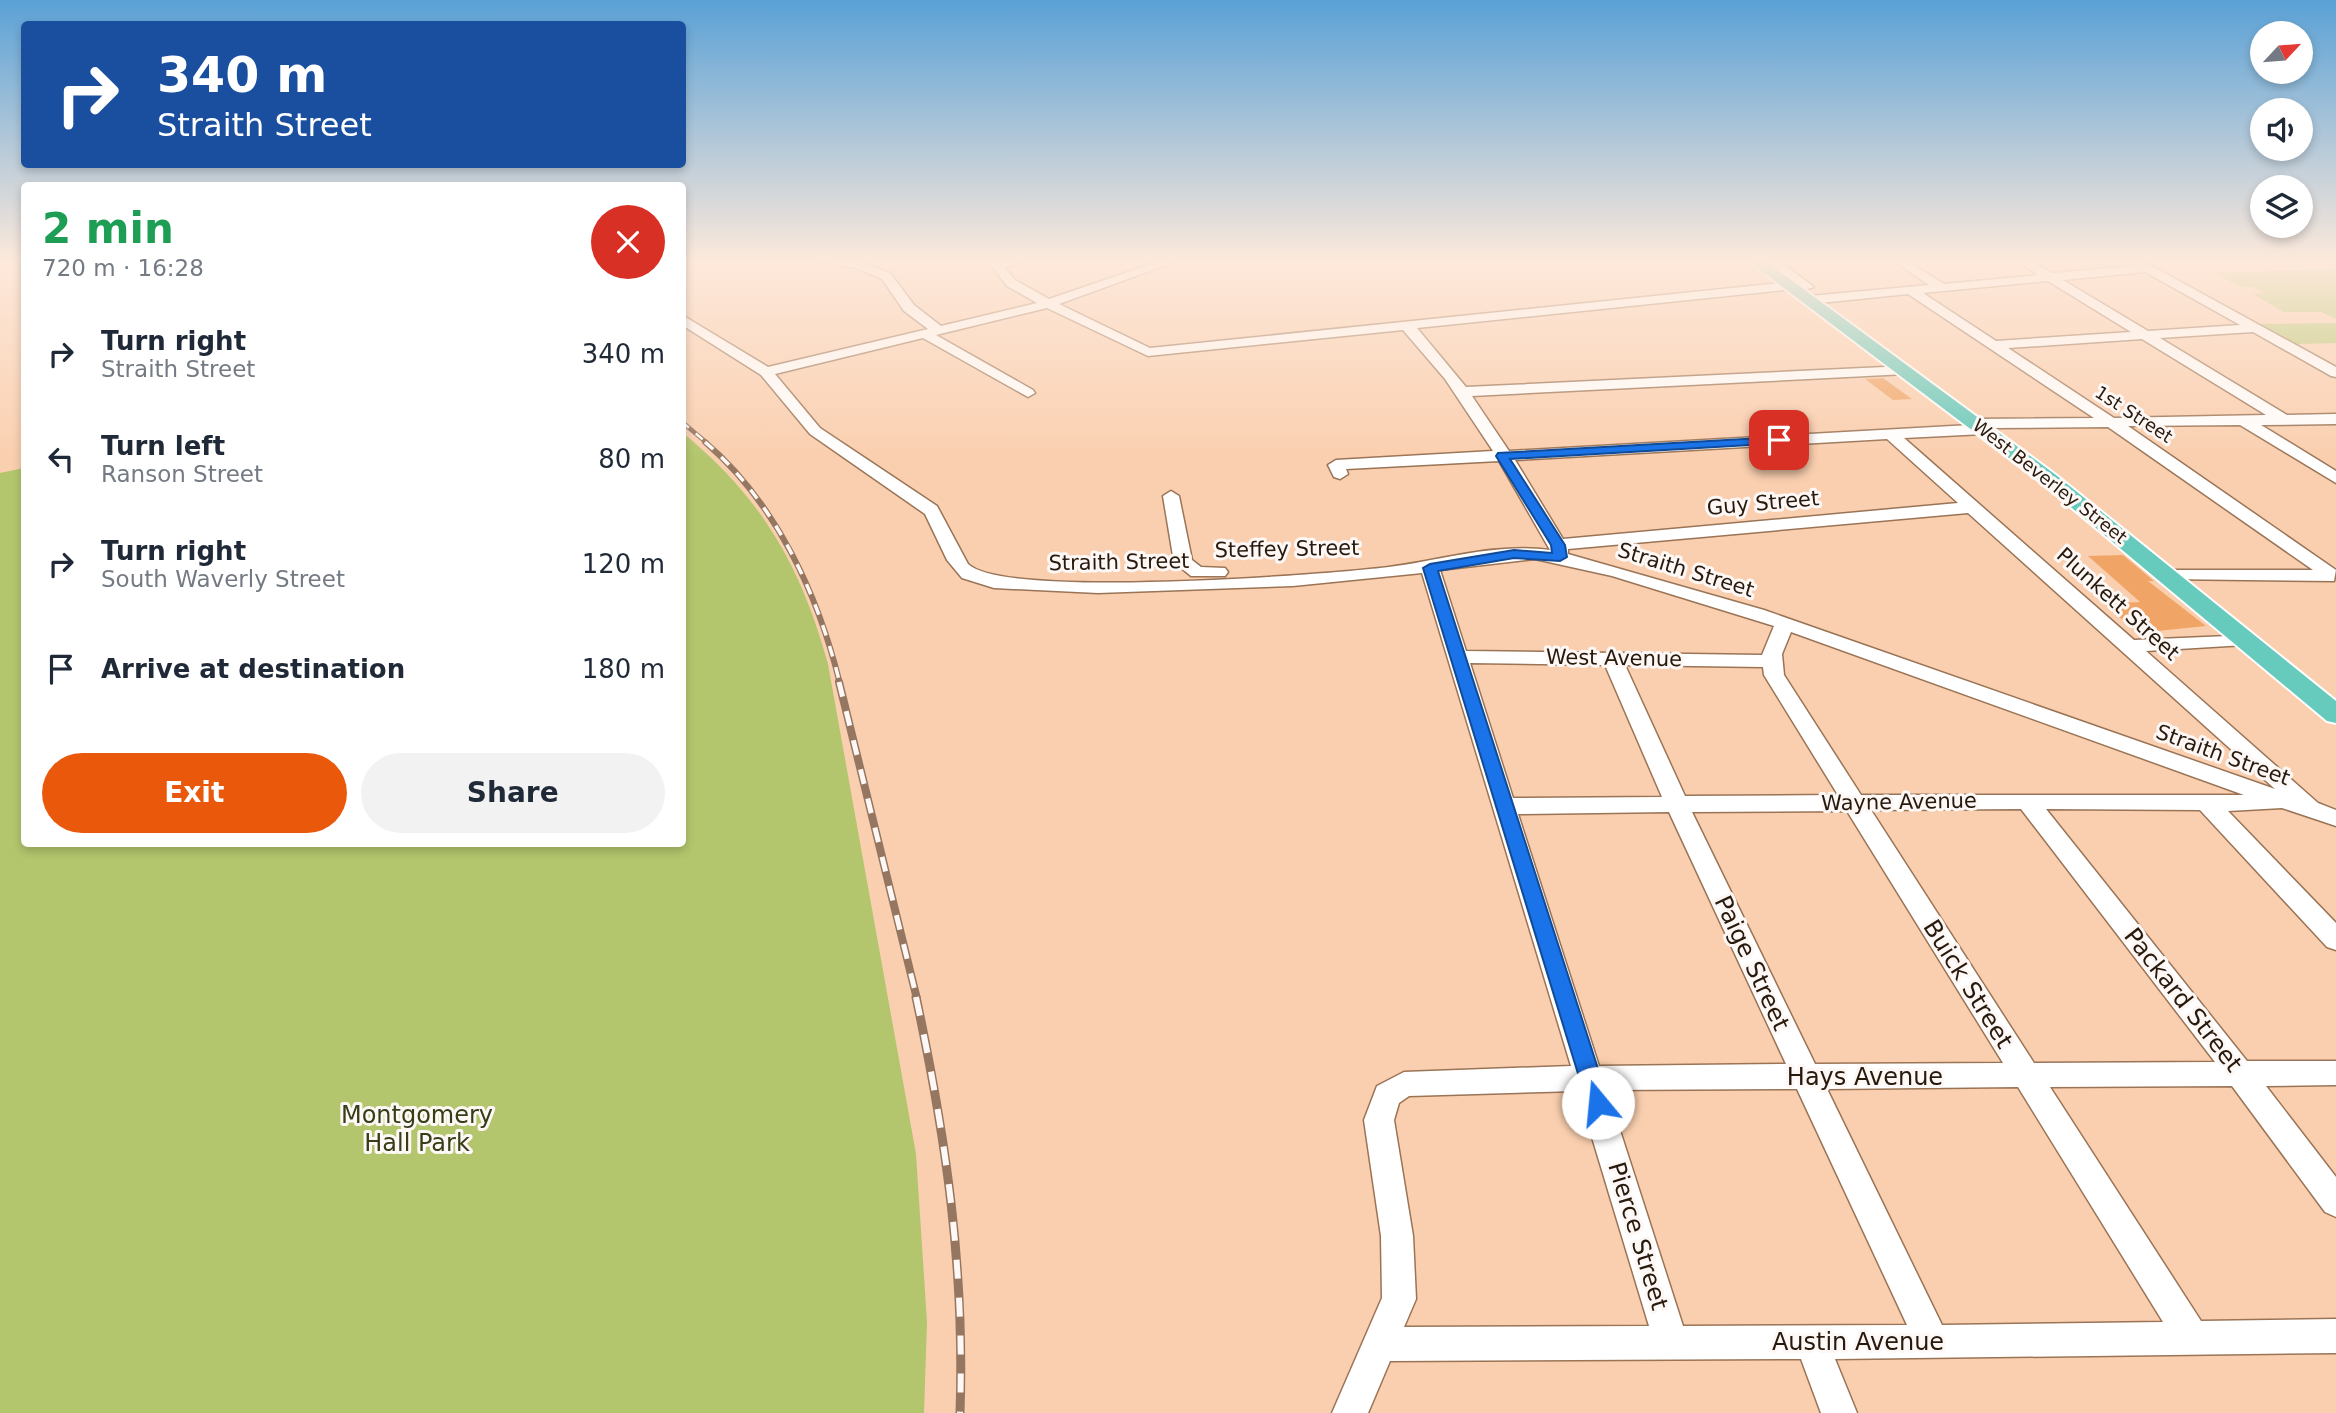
<!DOCTYPE html>
<meta charset="utf-8">
<style>
body{margin:0;font-family:"DejaVu Sans",sans-serif;background:#f2f2f3;color:#1f2937;height:100vh;display:flex;flex-direction:column;font-size:26px;white-space:nowrap}
*{box-sizing:border-box;margin:0}
p{font-size:23px;color:#747a83}
.icon{flex:none;width:38px;height:38px;fill:none;stroke:currentColor;stroke-width:2;stroke-linecap:round;stroke-linejoin:round}
.map{position:relative;flex:1;overflow:hidden}
.sheet{position:absolute;left:21px;top:182px;width:665px;height:665px;display:flex;flex-direction:column;background:#fff;border-radius:7px;box-shadow:0 4px 10px #0003}
.sheet>*{flex:none}
.banner{position:absolute;left:21px;top:21px;width:665px;height:147px;border-radius:7px;box-shadow:0 4px 10px #0003;background:#1a4fa0;color:#fff;overflow:hidden}
.needle{width:46px;rotate:64deg}
.buttons{position:absolute;left:2250px;top:21px;display:grid;gap:14px}
.buttons a{display:grid;place-items:center;width:63px;height:63px;border-radius:50%;background:#fff;box-shadow:0 4px 10px #0003;font-size:35px}
.pin{position:absolute;display:grid;place-items:center;width:60px;height:60px;color:#fff;margin:-30px;border-radius:14px;box-shadow:0 4px 10px #0006}
.me{position:absolute;width:77px;margin:-38px;rotate:343deg;stroke-linejoin:round;filter:drop-shadow(0 0 5px #0008)}
.turn{display:flex;align-items:center;gap:24px;height:147px;padding:0 21px;font-size:32px}
.turn .icon{width:91px;height:91px;stroke-width:2.5}
.turn b{display:block;font-size:49px;line-height:60px}
.round{display:grid;place-items:center;flex:none;width:74px;height:74px;border-radius:37px;background:#f2f2f3}
.overview{display:flex;align-items:center;justify-content:space-between;height:119px;padding:0 21px}
h1{font-size:42px;font-weight:700;line-height:52px;color:#1e9e55}
.action{display:flex;gap:14px;margin-top:auto;padding:14px 21px}
.action a{flex:1;height:80px;border-radius:42px;background:#ea580c;color:#fff;font-size:28px;font-weight:700;line-height:80px;text-align:center}
.action a+a{background:#f2f2f3;color:#1f2937}
ul{padding:0;list-style:none}
li{display:flex;align-items:center;gap:21px;height:105px;padding:0 21px}
li div{flex:1}
li b{display:block;font-size:26px}
li em{font-style:normal}
.map>svg:first-child{display:block}
.green{fill:#b3c66d}
.building{fill:#f0a567}
.lines{fill:none;stroke-linecap:round;stroke-linejoin:round}
.minor-casing{stroke:#9a7456;stroke-width:3}
.major-casing{stroke:#fff;stroke-width:4}
.minor{fill:#fff;fill-rule:evenodd}
.major{fill:#66cabc;fill-rule:evenodd}
.rail-far3-casing{stroke:#957761;stroke-width:4.5}
.rail-far2-casing{stroke:#957761;stroke-width:6}
.rail-far1-casing{stroke:#957761;stroke-width:8}
.rail-casing{stroke:#957761;stroke-width:9}
.rail-far3{stroke:#fdf8f5;stroke-width:2.5;stroke-dasharray:9;stroke-linecap:butt}
.rail-far2{stroke:#fdf8f5;stroke-width:3.5;stroke-dasharray:11;stroke-linecap:butt}
.rail-far1{stroke:#fdf8f5;stroke-width:5;stroke-dasharray:15;stroke-linecap:butt}
.rail{stroke:#fdf8f5;stroke-width:6;stroke-dasharray:19;stroke-linecap:butt}
.route{fill:#1a73e8;stroke:#114b97;stroke-width:2}
.labels{text-anchor:middle;dominant-baseline:central;stroke-width:6;stroke-linejoin:round;paint-order:stroke}
.far-street-label{font-size:18px;fill:#28190d;stroke:#fdf8f5}
.street-label{font-size:21px;fill:#28190d;stroke:#fdf8f5}
.near-street-label{font-size:24px;fill:#28190d;stroke:#fdf8f5}
.near-park-label{font-size:24px;fill:#363e18;stroke:#fdf8f5}
</style>
<div class="map">
<svg width="2336" height="1413" viewBox="0 0 2336 1413">
<rect width="100%" height="100%" fill="#facfaf"/>
<!-- green -->
<path class="green" d="M2336 269V319L2321 312H2284L2253 294 2265 293 2253 287H2240L2215 273Z
M2336 323V343L2296 344 2260 324Z
M683 433C762 498 801 566 828 664L916 1154 927 1322 924 1413H0V473L24 468V844H682Z"/>
<!-- building -->
<path class="building" d="M1883 378 1912 399 1893 400 1865 379Z
M2123 555 2154 581H2148L2206 626 2138 633 2104 604 2140 602 2088 556Z"/>
<g class="lines">
<!-- minor casing -->
<g class="minor-casing">
<path id="minor" d="M812 260 857 261 890 273 914 305 941 326 1037 303 1007 286 987 260H1026L1005 268 1015 280 1049 299 1163 260H1180L1059 304 1150 348 1790 282 1794 283V289L1417 328 1466 387 1906 366 1913 370 1906 374 1472 396 1509 451 1970 425 1977 419 2094 418 1908 294 1810 304 1804 300 1810 296 1929 285 1892 260H1906L1944 284 2038 275 2016 260H2030L2052 273 2134 266 2131 260H2141L2336 367V377L2331 376 2253 332 2160 338 2287 415 2336 414V424L2261 425 2336 471V483L2240 425 2128 426 2336 570 2334 581 2163 579 2160 575 2169 570H2313L2108 427 1991 428 1984 434 1904 438 2134 640 2252 635 2255 639 2252 643 2245 645 2146 651 2318 803 2336 810V826L2282 808 2228 811 2336 923V950L2327 947 2200 810 2046 809 2247 1061H2336V1085L2266 1086 2336 1177V1217L2325 1212 2232 1086 2050 1087 2201 1321 2336 1319V1353L1835 1359 1857 1413H1821L1801 1359 1390 1361 1368 1413H1332L1382 1298 1381 1236 1364 1120 1377 1086 1404 1072 1571 1066 1422 573 1293 586 1098 593 994 588 962 578 947 560 925 514 810 434 761 375 682 325V315L768 367 928 329 904 311 882 279 855 268ZM2145 272 2240 325 2148 331 2063 280ZM2048 281 2131 332 1996 341 1923 293ZM1047 308 1148 356 1403 330 1445 379 1493 451 1336 460 1328 465 1334 477 1340 479 1348 474 1346 469 1499 461 1550 550C1494 542 1436 562 1380 568 1317 575 1005 599 968 564L937 506 820 428 775 374 923 338 1028 397 1035 393 1033 390 936 335ZM2142 339 2266 415 2114 418 2008 348ZM1887 439 1958 503 1563 539 1515 460ZM1968 513 2275 789 1764 610 1568 554V549ZM1535 559 1612 576 1774 626 1762 655 1466 651 1440 570ZM1791 632 2244 795H1861L1784 675 1782 654ZM1470 663 1605 665 1662 797 1513 798ZM1625 665 1763 667 1764 675 1838 795 1685 796ZM2021 809 2215 1062 2034 1063 1871 810ZM1847 811 2003 1063 1815 1064 1692 812ZM1669 812 1786 1064 1599 1066 1518 814ZM2018 1087 2163 1322 1942 1325 1827 1089ZM1797 1089 1907 1325 1683 1326 1607 1090ZM1578 1091 1649 1326 1404 1327 1416 1299 1413 1236 1394 1120 1399 1103 1409 1096Z
M1764 260H1778L1814 287 1804 290Z
M1171 491 1179 496 1192 560 1201 567 1225 568 1228 572 1225 576H1191L1174 562 1163 496Z"/>
</g>
<!-- major casing -->
<g class="major-casing">
<path id="major" d="M1747 260H1764L2056 475 2336 701V723L2327 721 2042 483Z"/>
</g>
<!-- minor -->
<use href="#minor" class="minor"/>
<!-- major -->
<use href="#major" class="major"/>
<!-- rail-far3 casing -->
<g class="rail-far3-casing">
<path id="rail-far3" d="M682 422 707 443"/>
</g>
<!-- rail-far2 casing -->
<g class="rail-far2-casing">
<path id="rail-far2" d="M705 442C776 503 818 594 840 684"/>
</g>
<!-- rail-far1 casing -->
<g class="rail-far1-casing">
<path id="rail-far1" d="M839 682 917 999"/>
</g>
<!-- rail casing -->
<g class="rail-casing">
<path id="rail" d="M916 997C946 1138 965 1269 960 1413"/>
</g>
<!-- rail-far3 -->
<use href="#rail-far3" class="rail-far3"/>
<!-- rail-far2 -->
<use href="#rail-far2" class="rail-far2"/>
<!-- rail-far1 -->
<use href="#rail-far1" class="rail-far1"/>
<!-- rail -->
<use href="#rail" class="rail"/>
</g>
<!-- sky -->
<linearGradient id="sky" x2="0" y2="1"><stop stop-color="#5aa1d6"/><stop offset="0.57" stop-color="#fde9db"/><stop offset="1" stop-color="#fde9db" stop-opacity="0"/></linearGradient>
<rect width="2336" height="458" fill="url(#sky)"/>
<!-- route -->
<path class="route" d="M1779 437 1785 440 1783 443 1510 459 1565 545 1567 557 1560 561 1514 558 1438 571 1609 1103 1605 1110 1598 1113 1590 1110 1587 1103 1423 568 1430 564 1514 550 1552 553 1551 545 1496 456 1498 453Z"/>
<g class="labels">
<!-- far-street labels -->
<g class="far-street-label">
<text transform="translate(2134 414) rotate(33)">1st Street</text>
<text transform="translate(2050 481) rotate(38)">West Beverley Street</text>
</g>
<!-- street labels -->
<g class="street-label">
<text transform="translate(1763 503) rotate(-5)">Guy Street</text>
<text transform="translate(1287 549) rotate(-1)">Steffey Street</text>
<text transform="translate(1119 562) rotate(-1)">Straith Street</text>
<text transform="translate(1686 570) rotate(17)">Straith Street</text>
<text transform="translate(2118 604) rotate(42)">Plunkett Street</text>
<text transform="translate(1614 658) rotate(1)">West Avenue</text>
<text transform="translate(2223 755) rotate(20)">Straith Street</text>
<text transform="translate(1899 802) rotate(-1)">Wayne Avenue</text>
</g>
<!-- near-street labels -->
<g class="near-street-label">
<text transform="translate(1752 963) rotate(65)">Paige Street</text>
<text transform="translate(1968 984) rotate(58)">Buick Street</text>
<text transform="translate(2183 1000) rotate(52)">Packard Street</text>
<text x="1865" y="1077">Hays Avenue</text>
<text transform="translate(1638 1236) rotate(73)">Pierce Street</text>
<text x="1858" y="1342">Austin Avenue</text>
</g>
<!-- near-park labels -->
<g class="near-park-label">
<text x="417" y="1115">Montgomery<tspan x="417" dy="28">Hall Park</tspan></text>
</g>
</g>
</svg>
<div class="buttons">
<a><svg class="needle" viewBox="-14 -14 28 28"><path d="M0-13l5 13h-10z" fill="#e53935"/><path d="M0 13l5-13h-10z" fill="#747a83"/></svg></a>
<a><svg class="icon" aria-label="sound" viewBox="0 0 24 24"><path d="M4 9h4l5-4v14l-5-4H4zM17 9q2 3 0 6"/></svg></a>
<a><svg class="icon" aria-label="layers" viewBox="0 0 24 24"><path d="M12 4l9 5-9 5-9-5zM3 14l9 5 9-5"/></svg></a>
</div>
<div class="pin" style="left:1779px;top:440px;background:#d93025"><svg class="icon" aria-label="arrive" viewBox="0 0 24 24"><path d="M6 21V4h12l-3 4 3 4H6"/></svg></div>
<svg class="me" style="left:1598px;top:1103px" viewBox="-20 -20 40 40"><circle r="19" fill="#fff"/><path d="M0-13L10 11 0 6-10 11z" fill="#1a73e8"/></svg>
<div class="banner">
<div class="turn"><svg class="icon" aria-label="right" viewBox="0 0 24 24"><path d="M7 20v-9h11M14 6l5 5-5 5"/></svg><div><b>340 m</b>Straith Street</div></div>
</div>
<section class="sheet">
<div class="overview"><div><h1>2 min</h1><p>720 m · 16:28</p></div><a class="round" style="background:#d93025;color:#fff"><svg class="icon" aria-label="close" viewBox="0 0 24 24"><path d="M6 6l12 12M18 6L6 18"/></svg></a></div>
<ul>
<li><svg class="icon" aria-label="right" viewBox="0 0 24 24"><path d="M7 20v-9h11M14 6l5 5-5 5"/></svg><div><b>Turn right</b><p>Straith Street</p></div><em>340 m</em></li>
<li><svg class="icon" aria-label="left" viewBox="0 0 24 24"><path d="M17 20v-9H6M10 6l-5 5 5 5"/></svg><div><b>Turn left</b><p>Ranson Street</p></div><em>80 m</em></li>
<li><svg class="icon" aria-label="right" viewBox="0 0 24 24"><path d="M7 20v-9h11M14 6l5 5-5 5"/></svg><div><b>Turn right</b><p>South Waverly Street</p></div><em>120 m</em></li>
<li><svg class="icon" aria-label="arrive" viewBox="0 0 24 24"><path d="M6 21V4h12l-3 4 3 4H6"/></svg><div><b>Arrive at destination</b></div><em>180 m</em></li>
</ul>
<div class="action"><a>Exit</a><a>Share</a></div>
</section>
</div>
